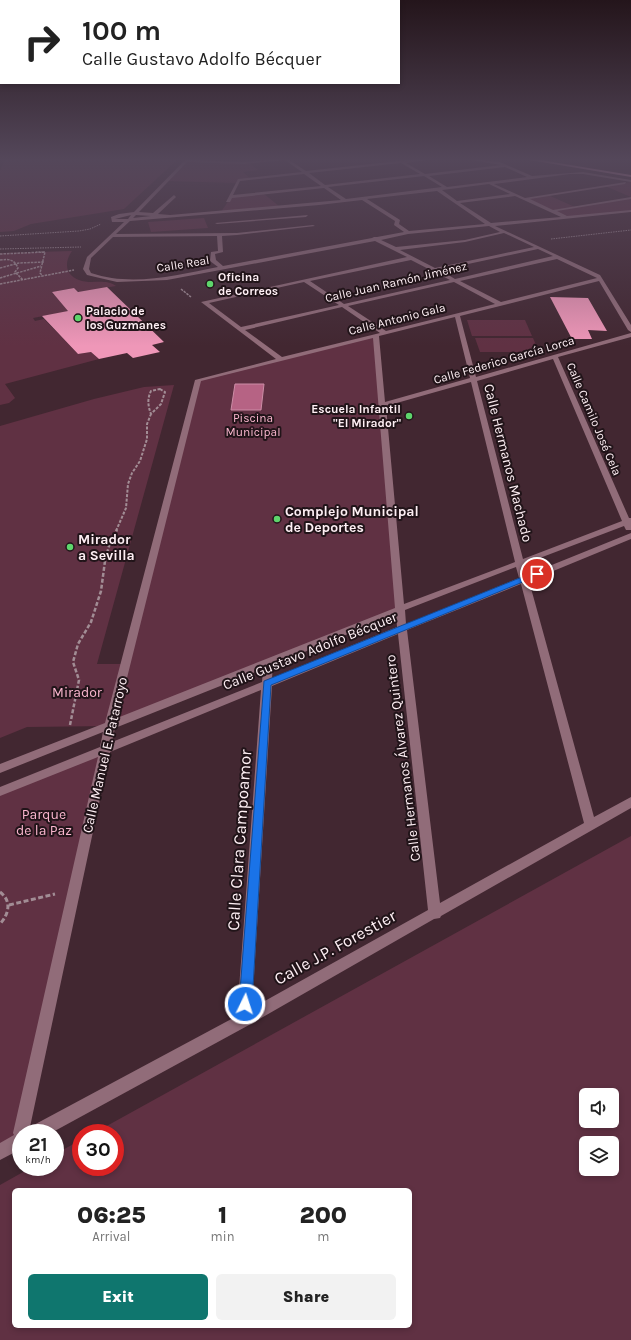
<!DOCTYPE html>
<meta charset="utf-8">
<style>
body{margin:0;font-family:Karla,sans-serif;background:#f2f2f2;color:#222;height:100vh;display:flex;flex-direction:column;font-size:15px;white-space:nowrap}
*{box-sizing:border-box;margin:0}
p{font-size:13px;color:#767676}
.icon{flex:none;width:22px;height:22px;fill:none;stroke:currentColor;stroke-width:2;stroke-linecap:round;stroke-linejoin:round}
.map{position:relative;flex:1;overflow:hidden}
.side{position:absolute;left:12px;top:1188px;width:400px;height:140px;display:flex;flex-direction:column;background:#fff;border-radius:6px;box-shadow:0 2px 6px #0003}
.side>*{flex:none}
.banner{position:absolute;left:0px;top:0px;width:400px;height:84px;box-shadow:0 2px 6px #0003;background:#fff;color:#222;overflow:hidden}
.fabs{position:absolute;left:579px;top:1088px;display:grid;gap:8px}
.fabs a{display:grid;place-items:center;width:40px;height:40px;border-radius:6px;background:#fff;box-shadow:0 2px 6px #0003;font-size:20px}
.speed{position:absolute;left:12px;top:1124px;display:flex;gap:8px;font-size:20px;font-weight:700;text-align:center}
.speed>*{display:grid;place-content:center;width:52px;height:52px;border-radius:50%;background:#fff;box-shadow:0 2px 6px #0003;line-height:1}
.speed small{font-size:10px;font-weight:400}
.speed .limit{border:6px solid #d22;background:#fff;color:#111}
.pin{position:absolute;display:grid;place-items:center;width:34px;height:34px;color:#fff;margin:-17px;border:2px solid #fff;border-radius:50%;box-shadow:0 1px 4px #0007}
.me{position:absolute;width:44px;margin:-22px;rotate:4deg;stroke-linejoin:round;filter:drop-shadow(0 0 3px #0008)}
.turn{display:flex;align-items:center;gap:14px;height:84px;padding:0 16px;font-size:18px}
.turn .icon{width:52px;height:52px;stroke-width:2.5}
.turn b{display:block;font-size:28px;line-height:34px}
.eta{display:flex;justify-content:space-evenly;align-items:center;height:68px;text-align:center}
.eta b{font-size:24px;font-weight:800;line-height:28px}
.action{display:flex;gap:8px;margin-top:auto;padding:8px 16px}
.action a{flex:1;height:46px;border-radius:6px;background:#0f766e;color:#fff;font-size:16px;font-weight:800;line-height:46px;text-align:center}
.action a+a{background:#f2f2f2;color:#222}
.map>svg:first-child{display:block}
.green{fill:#603143;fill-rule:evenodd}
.water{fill:#b66384;stroke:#cc8da6}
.building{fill:#ef97b8}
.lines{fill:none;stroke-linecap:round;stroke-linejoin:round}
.path-far4{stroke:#a28d95;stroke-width:1;stroke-dasharray:1.5 1;stroke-linecap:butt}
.path-far3{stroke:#a28d95;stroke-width:1.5;stroke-dasharray:2.5 1;stroke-linecap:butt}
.path-far2{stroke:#a28d95;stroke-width:2;stroke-dasharray:3 1.5;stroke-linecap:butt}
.path-far1{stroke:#a28d95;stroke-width:2.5;stroke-dasharray:4 2;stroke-linecap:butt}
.path{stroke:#a28d95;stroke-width:3;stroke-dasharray:5 2.5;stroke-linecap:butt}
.minor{fill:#916c79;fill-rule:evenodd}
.major{fill:#f1a5c1;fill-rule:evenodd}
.route{fill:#1a73e8;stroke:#114b97}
.poi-dot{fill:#5ed56c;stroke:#211419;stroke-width:1.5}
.labels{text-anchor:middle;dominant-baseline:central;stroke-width:4;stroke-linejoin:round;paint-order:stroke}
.far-street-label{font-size:12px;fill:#feeff4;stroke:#211419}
.far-poi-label{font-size:12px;font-weight:bold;fill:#feeff4;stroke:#211419;text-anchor:start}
.far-park-label{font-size:12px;fill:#fbb7cf;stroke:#211419}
.street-label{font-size:14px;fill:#feeff4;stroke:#211419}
.poi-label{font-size:14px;font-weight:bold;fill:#feeff4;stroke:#211419;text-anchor:start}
.park-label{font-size:14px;fill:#fbb7cf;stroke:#211419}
.near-street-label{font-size:17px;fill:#feeff4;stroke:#211419}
</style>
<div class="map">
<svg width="631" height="1340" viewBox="0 0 631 1340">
<rect width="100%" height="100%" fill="#422731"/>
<!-- green -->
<path class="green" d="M11 158H179L124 209 31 224 14 231 0 232V171L5 159Z
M186 161 249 163 258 170 243 172 251 179 239 180 238 183 166 181Z
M631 182V197L605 186Z
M263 193 280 207 221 212 231 197Z
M548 195 575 207 631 198V211L566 217 524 199Z
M204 218 208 228 151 232 148 222Z
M72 251C64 262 65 275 79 280 91 285 105 278 116 286L79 292 74 288 52 292 54 295H57L70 311 33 318 35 321 44 319 78 354 91 352 99 359 5 384 15 398 9 403 0 405V253Z
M467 320H525L532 336H472Z
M376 335 400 609 110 726 27 727 0 738V426L94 399 144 387 174 385 97 664H125L198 380Z
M475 338H533L539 352H480Z
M105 749 19 1141 0 1152V792Z
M631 836V1340H0V1185L32 1167H55V1154L81 1140V1167H115V1133H94ZM586 1095H612V1121H586ZM586 1143H612V1169H586ZM14 1190H410V1326H14Z"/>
<!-- water -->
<path class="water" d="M235 384H264L261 410H231Z"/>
<!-- building -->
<path class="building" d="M107 287 164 342 152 345 160 352 133 358 127 353 99 359 91 352 78 354 42 316 68 311 52 292 74 288 78 292Z
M550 297 588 298 607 331 588 330 592 339H572Z"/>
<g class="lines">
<!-- path-far4 -->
<path class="path-far4" d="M0 236 79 231 90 229 101 224
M551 239 631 230
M0 249 81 247
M36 252H45"/>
<!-- path-far3 -->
<path class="path-far3" d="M0 254 45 252 40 273 42 275
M0 260C9 259 14 259 18 268L15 272 23 280
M0 268 19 263 44 262
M0 278 41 266
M0 284 74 270
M181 289 191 297"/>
<!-- path-far2 -->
<path class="path-far2" d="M160 389 165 392 161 404 151 414C148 406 147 399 151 391Z
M116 531 126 508 128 484 132 473 140 461 147 439V424L151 414"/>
<!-- path-far1 -->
<path class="path-far1" d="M70 725 79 680 73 662 78 644 91 622 101 591 105 561 109 546 117 530"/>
<!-- path -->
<path class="path" d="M0 892C12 901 9 914 0 924
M9 905 55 894"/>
<!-- minor -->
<path class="minor" d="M187 158H191L189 160 244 162 297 158 289 160 306 171 426 158H440L406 163 425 174 501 165 460 158 500 162 532 176 583 172 631 180V182L583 174H570L494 184 525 198 626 182 625 184 530 199 553 210 631 197V199L557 211 567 216 631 210V212L495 226 600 275 631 325V332L628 330 599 281 460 316 476 377 631 333V337L558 357 629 518H631V530H626L624 526 524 564 527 575 631 533V539L529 581 594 817 631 797V808L441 916 440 918 434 919 249 1025 51 1133H21V1149L0 1160V1143L14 1135 13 1133 98 757 0 796V787L100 747 103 732 0 773V764L105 723 195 380 276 359 201 302 407 257 375 241 167 280 117 282 87 275 83 269 87 257 124 222H112L111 217 119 214 134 212ZM285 160 302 172 238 179 226 202H230L232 198 324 188 341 200 170 215 158 214 176 197 174 195 153 213 139 212 187 162 244 164ZM401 163 420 174 325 185 309 173ZM505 167 527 177 447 187 429 176ZM304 174 321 186 233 195 240 181ZM424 176 442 187 346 199 328 187ZM489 184 510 194 457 201 442 190ZM437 191 485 224 409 231 399 224 400 220 367 199ZM515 196 561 217 491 223 460 203ZM362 200 395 221 394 225 404 232 377 237H374L372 238 223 266 216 260 215 254 223 252 222 236 237 235 315 226 313 225 237 233 116 234 130 221 319 205ZM131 215 128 219H115ZM136 215 151 216 133 218ZM489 226 500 232 465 240 396 247 381 240 408 234ZM504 233 534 247 435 268 400 250 465 242ZM217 236 218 251 211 252 210 261 218 267C177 275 132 287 91 273L89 269 91 258 113 237ZM538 249 553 256 455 279 440 270ZM557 259 597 278 501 302 460 281ZM411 260 450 280 344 304 310 281ZM304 282 339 305 241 327 209 303ZM454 282 495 304 386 331 348 306ZM342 307 380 333 282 357 245 330ZM455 317 470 378 385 402 379 336ZM373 338 395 608 117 718 201 381ZM553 359 622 521 523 559 477 381ZM471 382 515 562 404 604 386 406ZM516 567 519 578 406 624 405 610ZM521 584 584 823 440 903 407 630ZM396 614 397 627 272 678 273 665ZM398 634 428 910 252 1008 272 686ZM263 669 262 682 112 742 115 728ZM261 690 237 1016 30 1127 110 752Z
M308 215 306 217 217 224 215 223Z"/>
<!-- major -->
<path class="major" d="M518 158H528L631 175V177Z"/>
</g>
<!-- sky -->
<linearGradient id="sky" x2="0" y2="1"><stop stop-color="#24151b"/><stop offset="0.46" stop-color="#54475a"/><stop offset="1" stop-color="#54475a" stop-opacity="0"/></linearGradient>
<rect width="631" height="346" fill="url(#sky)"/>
<!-- route -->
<path class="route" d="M537 571 541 574 540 575 271 685 252 1004 250 1009 245 1010 241 1009 239 1004 264 681Z"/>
<!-- markers -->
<g class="poi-dot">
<circle cx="210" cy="284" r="4"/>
<circle cx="78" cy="318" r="4"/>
<circle cx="409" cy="416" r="4"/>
<circle cx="277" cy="519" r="4"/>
<circle cx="70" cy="547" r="4"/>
</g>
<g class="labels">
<!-- far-street labels -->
<g class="far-street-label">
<text transform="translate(183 264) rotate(-9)">Calle Real</text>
<text transform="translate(396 282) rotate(-13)">Calle Juan Ramón Jiménez</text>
<text transform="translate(397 319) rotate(-14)">Calle Antonio Gala</text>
<text transform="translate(504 360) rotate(-16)">Calle Federico García Lorca</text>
<text transform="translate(594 419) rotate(67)">Calle Camilo José Cela</text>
</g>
<!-- far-poi labels -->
<g class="far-poi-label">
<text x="218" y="277">Oficina<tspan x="218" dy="14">de Correos</tspan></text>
<text x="86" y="311">Palacio de<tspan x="86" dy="14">los Guzmanes</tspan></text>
<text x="401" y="409" text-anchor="end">Escuela Infantil<tspan x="401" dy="14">"El Mirador"</tspan></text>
</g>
<!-- far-park labels -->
<g class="far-park-label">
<text x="253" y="418">Piscina<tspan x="253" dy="14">Municipal</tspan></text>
</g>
<!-- street labels -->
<g class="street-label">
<text transform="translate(508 463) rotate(76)">Calle Hermanos Machado</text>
<text transform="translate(310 651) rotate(-22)">Calle Gustavo Adolfo Bécquer</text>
<text transform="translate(105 755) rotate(-77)">Calle Manuel E. Patarroyo</text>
<text transform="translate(403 758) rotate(-97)">Calle Hermanos Álvarez Quintero</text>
</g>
<!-- poi labels -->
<g class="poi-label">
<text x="285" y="511">Complejo Municipal<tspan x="285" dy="16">de Deportes</tspan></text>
<text x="78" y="539">Mirador<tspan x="78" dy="16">a Sevilla</tspan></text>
</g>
<!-- park labels -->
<g class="park-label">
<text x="77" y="692">Mirador</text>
<text x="44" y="814">Parque<tspan x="44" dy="16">de la Paz</tspan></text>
</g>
<!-- near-street labels -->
<g class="near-street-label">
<text transform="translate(239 840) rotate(-86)">Calle Clara Campoamor</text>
<text transform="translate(335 947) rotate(-29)">Calle J.P. Forestier</text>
</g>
</g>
</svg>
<div class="fabs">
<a><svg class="icon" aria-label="sound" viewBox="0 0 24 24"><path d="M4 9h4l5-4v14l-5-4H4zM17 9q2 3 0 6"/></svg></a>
<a><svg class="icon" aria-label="layers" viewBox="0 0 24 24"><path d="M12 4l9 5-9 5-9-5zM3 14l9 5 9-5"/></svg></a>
</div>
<div class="speed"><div>21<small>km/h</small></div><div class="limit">30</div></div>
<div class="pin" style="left:537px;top:574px;background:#d93025"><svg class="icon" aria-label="arrive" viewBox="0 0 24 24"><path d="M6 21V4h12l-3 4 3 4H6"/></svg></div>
<svg class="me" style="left:245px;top:1004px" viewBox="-20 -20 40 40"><circle r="17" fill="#1a73e8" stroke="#fff" stroke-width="3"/><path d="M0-11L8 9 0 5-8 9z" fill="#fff"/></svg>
<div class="banner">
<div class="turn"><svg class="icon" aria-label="right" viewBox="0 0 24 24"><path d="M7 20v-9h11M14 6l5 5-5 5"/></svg><div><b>100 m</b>Calle Gustavo Adolfo Bécquer</div></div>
</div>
<section class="side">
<div class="eta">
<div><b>06:25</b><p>Arrival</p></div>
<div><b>1</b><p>min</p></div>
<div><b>200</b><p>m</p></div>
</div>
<div class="action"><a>Exit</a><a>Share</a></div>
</section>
</div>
